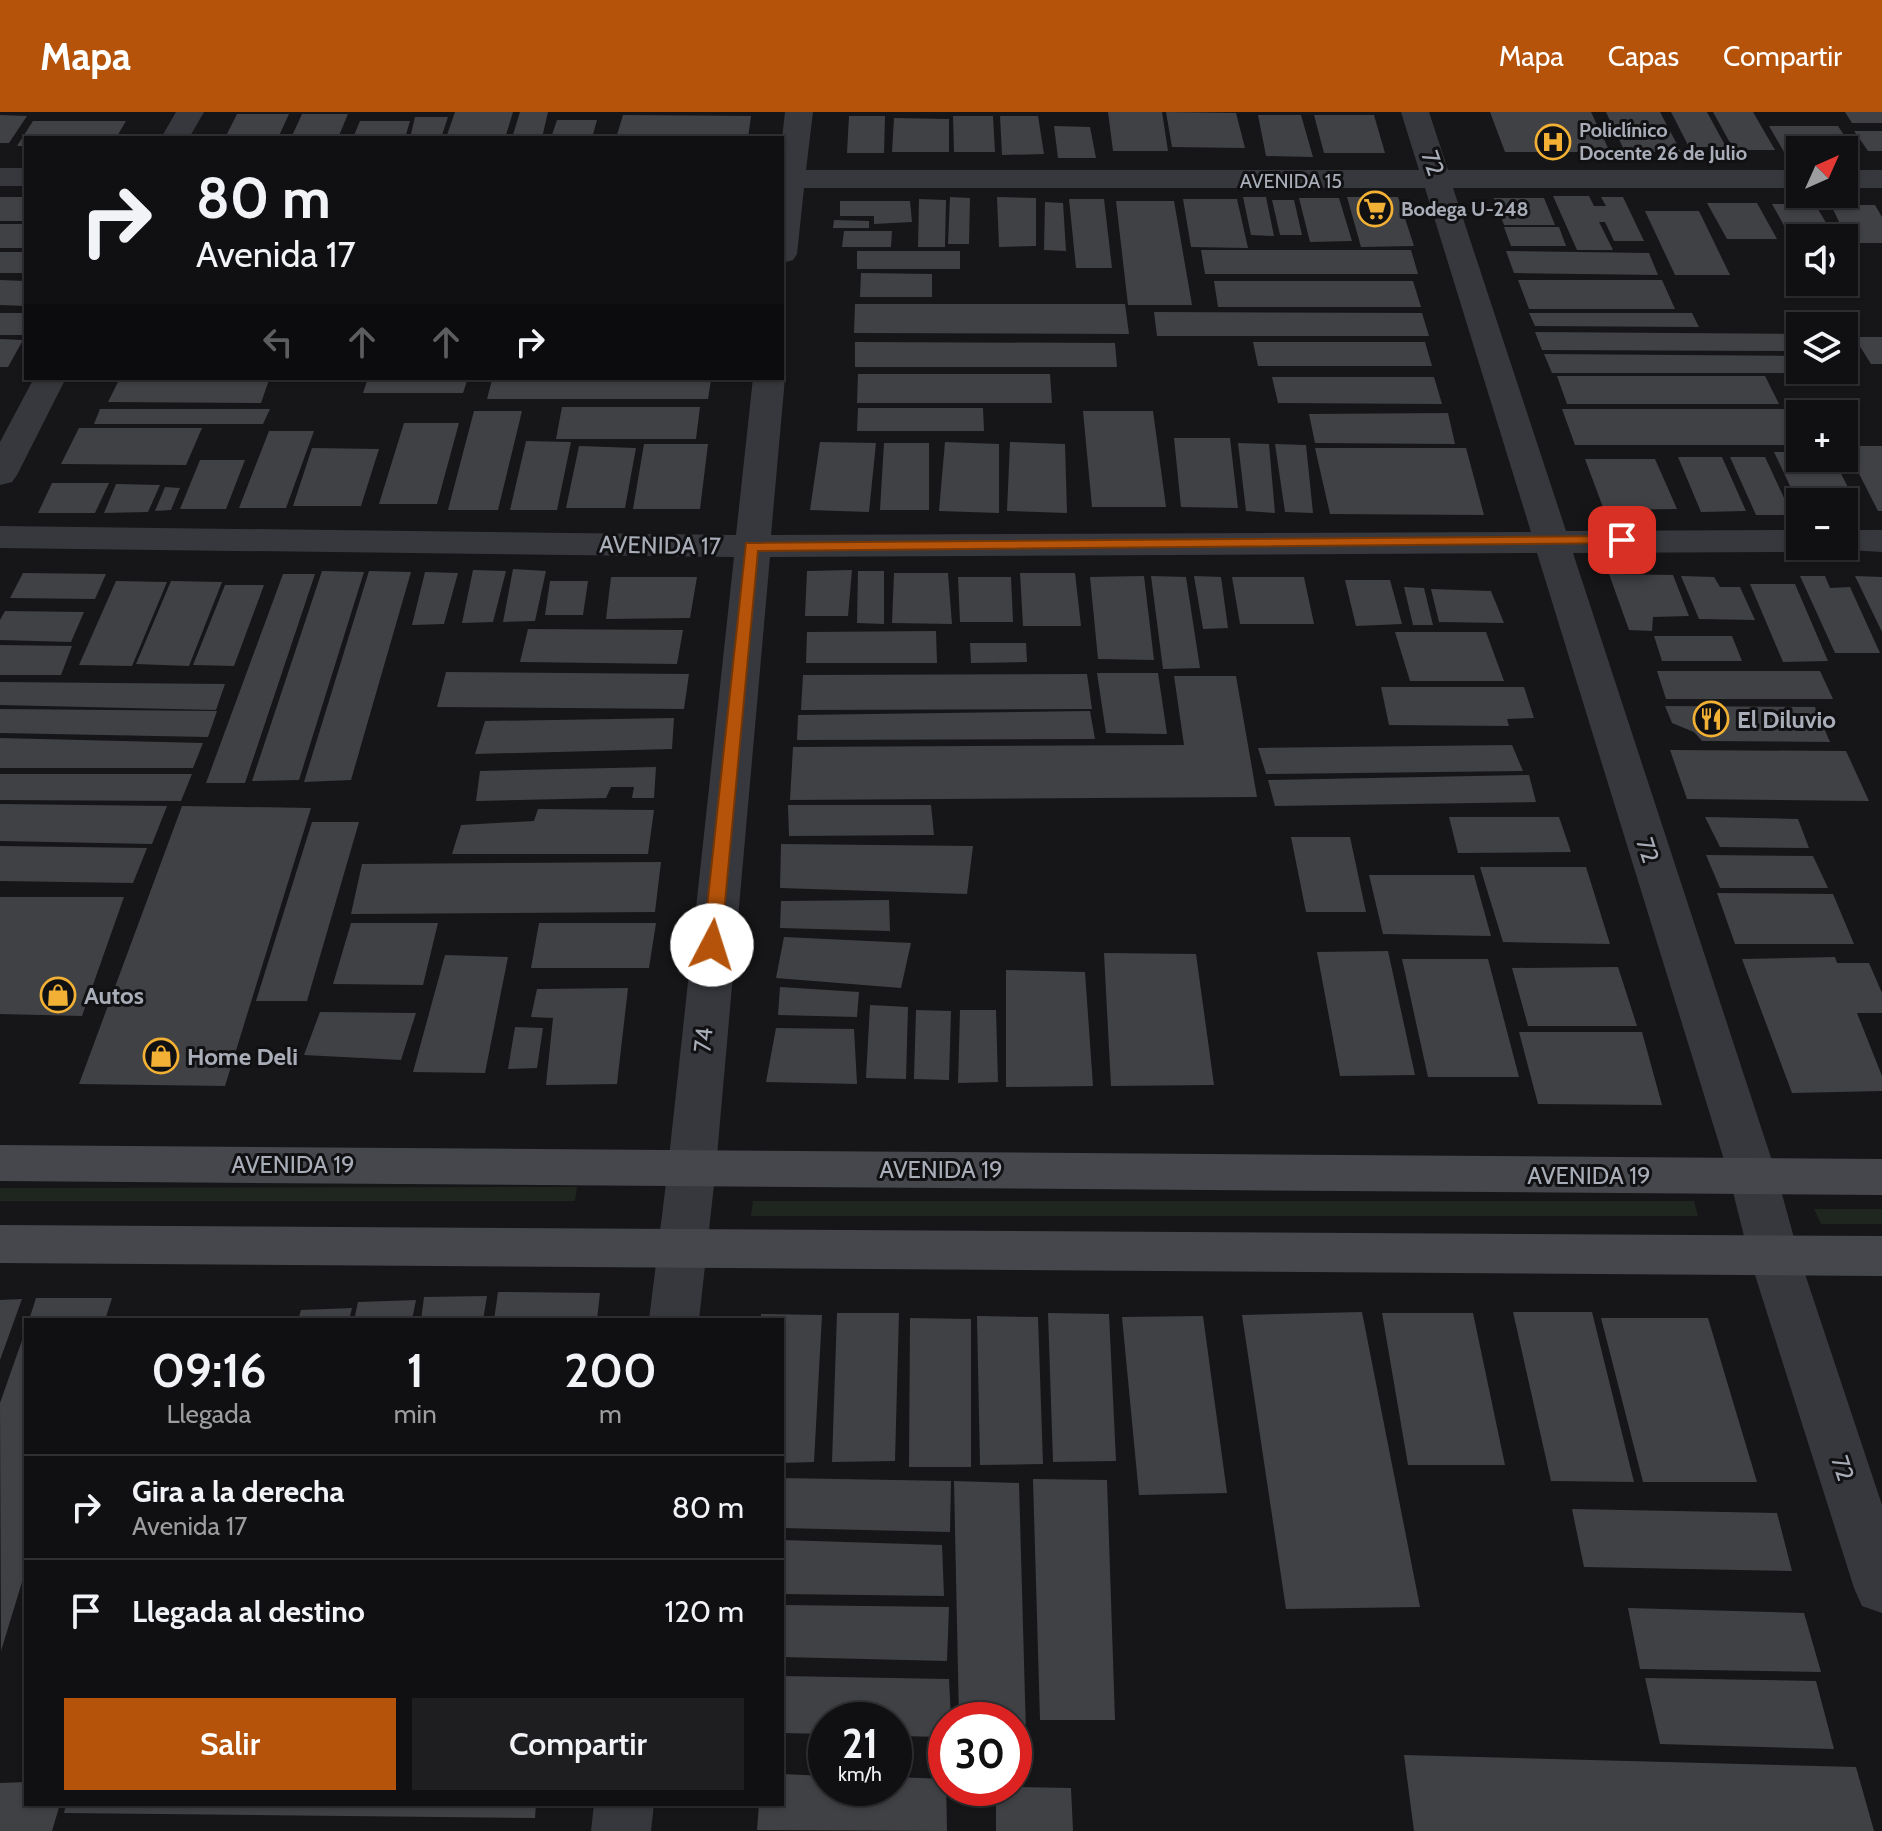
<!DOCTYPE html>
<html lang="es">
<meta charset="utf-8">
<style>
body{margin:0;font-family:Cabin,sans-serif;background:#1e1e20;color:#f1f3f6;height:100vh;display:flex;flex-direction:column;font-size:30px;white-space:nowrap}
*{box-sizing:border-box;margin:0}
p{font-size:26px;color:#9c9d9f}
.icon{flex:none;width:44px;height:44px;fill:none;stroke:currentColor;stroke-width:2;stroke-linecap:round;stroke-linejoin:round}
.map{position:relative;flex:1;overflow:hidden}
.drawer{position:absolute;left:24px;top:1206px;width:760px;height:488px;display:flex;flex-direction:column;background:#101012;border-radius:0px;box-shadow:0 2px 6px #0004,0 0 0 2px #303032}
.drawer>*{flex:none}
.top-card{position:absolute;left:24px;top:24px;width:760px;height:244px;border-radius:0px;box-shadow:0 2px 6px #0004,0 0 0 2px #303032;background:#101012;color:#f1f3f6;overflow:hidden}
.needle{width:52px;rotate:45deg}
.tools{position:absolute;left:1786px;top:24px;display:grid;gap:16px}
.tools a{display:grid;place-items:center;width:72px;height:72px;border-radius:0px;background:#101012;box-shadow:0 2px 6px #0004,0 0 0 2px #303032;font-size:40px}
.speed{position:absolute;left:808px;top:1590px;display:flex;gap:16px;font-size:40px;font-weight:700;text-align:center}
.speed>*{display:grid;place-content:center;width:104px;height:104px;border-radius:50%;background:#101012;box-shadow:0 2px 6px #0004,0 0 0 2px #303032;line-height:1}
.speed small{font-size:20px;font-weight:400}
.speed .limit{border:12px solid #d22;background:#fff;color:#111}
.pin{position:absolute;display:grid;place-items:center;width:68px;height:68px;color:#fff;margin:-34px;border-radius:16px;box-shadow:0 4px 12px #0006}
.me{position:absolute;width:88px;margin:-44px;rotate:5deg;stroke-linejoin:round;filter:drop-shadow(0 0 6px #0008)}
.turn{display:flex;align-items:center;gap:28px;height:168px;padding:0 40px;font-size:36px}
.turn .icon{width:104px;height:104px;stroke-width:2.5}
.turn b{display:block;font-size:56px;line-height:68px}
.lanes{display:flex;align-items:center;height:76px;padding:0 40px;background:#0003;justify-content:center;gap:40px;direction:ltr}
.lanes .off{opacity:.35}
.eta{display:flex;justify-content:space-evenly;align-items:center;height:136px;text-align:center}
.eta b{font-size:48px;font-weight:600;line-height:56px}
.button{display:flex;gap:16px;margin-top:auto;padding:16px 40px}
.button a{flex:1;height:92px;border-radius:0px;background:#b45309;color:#fff;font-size:32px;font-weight:600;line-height:92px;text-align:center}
.button a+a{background:#1e1e20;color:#f1f3f6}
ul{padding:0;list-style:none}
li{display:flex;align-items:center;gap:24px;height:104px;padding:0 40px;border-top:2px solid #303032}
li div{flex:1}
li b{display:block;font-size:30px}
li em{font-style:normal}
header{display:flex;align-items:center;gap:48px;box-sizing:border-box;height:112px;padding:0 40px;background:#b45309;color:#fff}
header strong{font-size:38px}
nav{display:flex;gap:44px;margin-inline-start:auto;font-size:28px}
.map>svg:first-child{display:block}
.green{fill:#1e261f}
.building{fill:#404145}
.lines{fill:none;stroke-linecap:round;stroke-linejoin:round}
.minor{fill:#37383d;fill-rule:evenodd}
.secondary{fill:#45474d;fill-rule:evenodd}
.route{fill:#b45309;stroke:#753606;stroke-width:2}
.labels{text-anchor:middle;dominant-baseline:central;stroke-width:6;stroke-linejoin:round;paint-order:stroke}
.far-poi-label{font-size:20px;font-weight:bold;fill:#a8adb8;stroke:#111113;text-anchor:start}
.far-street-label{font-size:20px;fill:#a8adb8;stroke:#111113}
.street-label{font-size:24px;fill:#a8adb8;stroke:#111113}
.poi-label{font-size:24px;font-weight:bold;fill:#a8adb8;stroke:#111113;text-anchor:start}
</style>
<header>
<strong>Mapa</strong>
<nav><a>Mapa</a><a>Capas</a><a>Compartir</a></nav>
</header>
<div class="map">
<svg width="1882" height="1719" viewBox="0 0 1882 1719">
<rect width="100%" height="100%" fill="#161618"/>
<!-- green -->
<path class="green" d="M577 1075 575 1089H0V1076Z
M753 1089H1694L1698 1104H751Z
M1814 1097H1882V1112H1821Z"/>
<!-- building -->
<path class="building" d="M455 0H513L505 26H446Z
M520 0H548L542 26H512Z
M1108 0H1162L1168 39H1113Z
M1166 0 1236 1 1245 36 1172 35Z
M1490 0H1591L1610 40H1505Z
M1606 0H1660L1681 40H1625Z
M1671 0H1707L1726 35H1689Z
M1713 0H1753L1775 38H1734Z
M1845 0H1882V11H1852Z
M237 2H289L278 26H225Z
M302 2H348L338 26H291Z
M0 3 27 4 9 31H0Z
M623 3 751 4 748 26H616Z
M1258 3H1301L1313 45 1266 44Z
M1314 3H1374L1385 41H1324Z
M849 4H885L884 41H847Z
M953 4H993L995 40H954Z
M1000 4H1038L1044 42 1002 43Z
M415 5H448L441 26H410Z
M894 6 949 7V40H892Z
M557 8H597L592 26H551Z
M33 9H126L116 26H26V34H17Z
M360 9H410L405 26H353Z
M1054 14 1090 15 1096 46H1058Z
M1769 14H1838L1855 40H1784Z
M1854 19H1882V39H1868Z
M1553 84H1589L1594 94H1606L1601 85H1623L1644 129H1614L1605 110H1599L1613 138H1577Z
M0 85H26V109H0Z
M950 85 970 86 969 132H948Z
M997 85 1036 86V134L999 135Z
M1243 85H1266L1274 124 1251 123Z
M1347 85H1398L1414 134 1361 135Z
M1299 86H1339L1352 129 1310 130Z
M1494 86H1544L1555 113H1504Z
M919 87 946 88 945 135H918Z
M1069 87H1104L1112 156H1076Z
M1183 87H1237L1248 136 1191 135Z
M1272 88H1294L1302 123H1280Z
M840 89H910L912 110 874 112V104H840Z
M1116 89H1174L1192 193H1128Z
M1045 90 1063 91 1066 139 1044 138Z
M1707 91H1757L1777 127H1727Z
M1772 92H1815L1835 126H1800V135H1796Z
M1831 93H1875L1882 105V131H1849Z
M1645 99H1699L1730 163H1675Z
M834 108 869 109V116H833Z
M0 112H26V136H0Z
M1504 115H1559L1566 134H1511Z
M844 119H892L891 135H842Z
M1201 138H1411L1418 162H1205Z
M857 139H960V157H857Z
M1506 139 1649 141 1658 163 1514 161Z
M0 140H26V161H0Z
M861 161 932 162V185H860Z
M0 168 26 169V194L0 193Z
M1518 168H1662L1675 197H1529Z
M1214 169H1413L1421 195H1218Z
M855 192H1125L1129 222 854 221Z
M1154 200 1422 201 1429 224H1157Z
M0 201H26V223H0Z
M1529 201H1692L1699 215 1535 214Z
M1535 220 1800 222V239L1542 238Z
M1854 225H1882V252H1871Z
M0 227 23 228 8 255H0Z
M855 230 1115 231 1117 255H855Z
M1253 230H1425L1432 254H1258Z
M1544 242 1800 244V258H1844V244L1855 261H1552Z
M858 262H1050L1052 291H857Z
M1557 264H1765L1779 292H1567Z
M1272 265H1434L1442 292 1278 291Z
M368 266H468L463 281H363Z
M119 268H269L261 291 108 290Z
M492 268H711L708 287H487Z
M562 295H700L696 327H556Z
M858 296H983L984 319H857Z
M100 297H270L263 312H94Z
M1562 297H1811L1814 302H1800V333H1575Z
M474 299H522L498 398H448Z
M1083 299H1153L1166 395H1092Z
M1448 301 1455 332 1315 331 1309 302Z
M404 311H459L437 392H379Z
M79 316H202L186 353 61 352Z
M269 319H314L286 396H239Z
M1174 326H1230L1238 396 1181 395Z
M526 329 571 330 557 398H510Z
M820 330 876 331 869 400 810 398Z
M945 330 999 332V401L939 399Z
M1010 330 1065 332 1067 401 1007 399Z
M884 331H929V398H880Z
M1238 331 1269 332 1275 401 1246 399Z
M644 332H708L700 397H633Z
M1275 332 1306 333 1313 401 1285 400Z
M579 334 636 336 625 396H566Z
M1845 334H1882V399H1878Z
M312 336 379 337 361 394H293Z
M1315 336H1466L1484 403 1330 402Z
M1774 340H1800V346H1833L1856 391 1800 390V395Z
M1678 345H1722L1746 399 1701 400Z
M1730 345H1765L1792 403H1756Z
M1585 347H1655L1677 397 1604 398Z
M200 348H245L226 397H180Z
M52 371H109L95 401H38Z
M116 372 160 373 148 400 104 401Z
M165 375 180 376 171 398 155 399Z
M513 457 546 459 535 509 503 510Z
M473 458 506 459 493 510 462 511Z
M852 458 848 504H805L807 459Z
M322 459 364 460 299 668 252 669Z
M369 459 411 460 351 668 304 670Z
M858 459H884V512L857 511Z
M425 460 458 461 444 512 412 513Z
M23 461 106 462 95 487 10 486Z
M894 461H948L952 512 892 511Z
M1020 461H1075L1081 514H1023Z
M283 462H315L245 671H206Z
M1609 462 1673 463 1689 504 1653 505 1652 519 1629 518Z
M1144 464 1154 548 1098 547 1090 465Z
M1151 464 1186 465 1200 556 1163 557Z
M1194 464 1221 465 1228 516 1203 517Z
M1681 464 1714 465 1720 475H1740L1755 508 1699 507Z
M1800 464H1825L1830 476 1850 475 1880 541H1835Z
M1855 464 1882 465V520Z
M611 465H697L690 506 606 507Z
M958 465H1011L1013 510H960Z
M1232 465H1304L1314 512H1240Z
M1345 468H1390L1402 512 1356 514Z
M116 469 167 470 132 554 79 553Z
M171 469 222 470 189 554 136 552Z
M550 469H588L583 503H545Z
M1750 472H1795L1828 549 1783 550Z
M225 473H264L234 554 193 553Z
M1404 475 1424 476 1433 513H1413Z
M1431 477 1491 479 1504 511 1439 510Z
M5 499 84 500 71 530 0 528V508Z
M528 517 683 518 677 552 520 550Z
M936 519 937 551H806L807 520Z
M1395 520H1486L1504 569H1410Z
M1654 524H1732L1742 549H1662Z
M970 531H1026L1027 550 971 551Z
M0 533 72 534 61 563H0Z
M1657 559H1820L1833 587H1666Z
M446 560 689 562 684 597 437 595Z
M1097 561H1158L1167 622 1106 621Z
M1087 562 1092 597 801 598 803 563Z
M1174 564H1236L1257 685 790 688 793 635 1184 633Z
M0 570 225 572 216 598 0 593Z
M1381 575H1524L1534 606 1507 607 1509 614 1389 613Z
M1665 594 1815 595 1830 630 1702 629 1694 620 1672 611Z
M0 597 217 599 208 625 0 621Z
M1090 599 1095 627 797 628 798 603Z
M674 606 672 637 475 642 485 609Z
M0 626 203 631 193 656H0Z
M1512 633 1523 659 1266 662 1258 636Z
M1670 638 1846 639 1869 689 1687 687Z
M656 655 654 686H632L634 675H611L606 686 476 689 480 659Z
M0 662H192L181 689 0 688Z
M1529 663 1536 690 1275 694 1268 668Z
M0 692 167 694 152 732 0 729Z
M788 693H931L934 723 789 724Z
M182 694 311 696 225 974 79 972Z
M538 697 654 698 648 742H452L461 713 534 709Z
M1449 705H1559L1571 740 1458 741Z
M1705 705 1798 707 1809 736 1720 735Z
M312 710H359L307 889H256Z
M1291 725H1350L1366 800H1306Z
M781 732 973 734 967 782 780 776Z
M0 734 147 736 133 771 0 769Z
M1706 743 1813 744 1828 776H1720Z
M661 750 655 800 351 802 362 752Z
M1480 755H1586L1610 832 1503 830Z
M1369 763H1474L1491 824 1383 822Z
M1717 781 1833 782 1854 832H1735Z
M0 785H124L82 904 0 902Z
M889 788 890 819 780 816 781 789Z
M351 811H438L423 873 333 872Z
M539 811H656L649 856H531Z
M784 825 911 831 901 876 776 866Z
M1388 839 1415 963 1340 964 1317 840Z
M1104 841 1196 842 1214 973 1111 974Z
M445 843 508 845 485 961 413 960Z
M1835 845 1837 851H1869L1882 881V901H1857L1882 964V979L1792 981 1742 847Z
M1402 847H1488L1519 965H1428Z
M1618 855 1637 914H1528L1512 856Z
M1006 858 1085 860 1093 974 1006 975Z
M780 875 859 880 857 905 778 903Z
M628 876 617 972 546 973 553 906 531 905 537 877Z
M870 893 908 895 906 967 866 966Z
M916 898 951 899 949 968 914 967Z
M960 898H996L998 970 958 971Z
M320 900 416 901 401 948 304 943Z
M515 915 543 916 537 956 508 957Z
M776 916 854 917 857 972 766 970Z
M1519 920H1642L1662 993 1538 992Z
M498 1180 600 1181 597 1208H494Z
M487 1184 483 1208H421L424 1185Z
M36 1186H112L105 1208H29Z
M22 1187 0 1248V1188Z
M416 1188 412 1208H354L358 1190Z
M352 1196 349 1208H298L301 1198Z
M1362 1200 1420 1495 1286 1497 1242 1203Z
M1513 1200H1592L1634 1370 1551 1369Z
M837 1201H899L895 1349 832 1350Z
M1048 1201 1109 1202 1116 1349 1053 1350Z
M1382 1201H1473L1505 1353H1408Z
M761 1202 822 1203 814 1350 782 1351V1208H761Z
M977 1204 1038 1205 1043 1352 980 1353Z
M1203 1204 1227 1381 1139 1383 1122 1205Z
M910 1206 971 1207V1355H909Z
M1601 1206H1708L1757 1370H1643Z
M26 1217V1457L1 1539 0 1291Z
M782 1366 951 1369 950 1420 782 1416Z
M1033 1367 1107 1368 1115 1608H1040Z
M954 1369 1019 1371 1026 1622H1014V1608H959Z
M1572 1397 1777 1401 1792 1459 1584 1455Z
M782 1428 942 1433 944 1484 782 1482Z
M782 1493 949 1495 947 1549 782 1545Z
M1628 1496 1804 1501 1821 1560 1640 1557Z
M782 1564 949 1567 951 1608H946V1625L894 1624V1608H826V1622L782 1621Z
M1645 1566 1816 1569 1834 1637 1660 1632Z
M1404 1643 1856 1655 1874 1719H1414Z
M782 1662 826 1664V1676H894V1665L946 1667 947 1719 757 1718 759 1692H782Z
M26 1670V1692H60L52 1719H0V1671Z
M1014 1675 1071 1676 1073 1719H996V1676Z
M66 1692H536L535 1706 64 1701Z"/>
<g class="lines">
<!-- minor -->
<path class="minor" d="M176 0H204L189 26H161Z
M785 0H813L806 58H1419L1401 0H1429L1448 58H1800V76H1453L1566 419 1800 418V434H1814L1800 440 1573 441 1777 1064 1799 1144 1882 1393V1501L1862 1494 1854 1476 1749 1144 1729 1064 1537 441 770 445 716 1055 699 1208H649L668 1055 734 445 0 436V414L736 423 753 266H782V261L785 266 771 423 1531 420 1425 76H804L797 142 793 148 782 151V26Z
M0 56H26V74H0Z
M1844 58H1882V76H1844Z
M34 266H66L17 363 12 370 0 373V330Z
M1844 418H1882V440L1831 437 1830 434H1844Z
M594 1692H654L651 1719H591Z"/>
<!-- secondary -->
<path class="secondary" d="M0 1033 1882 1047V1083L0 1069Z
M0 1113 1882 1124V1164L0 1151Z"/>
</g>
<!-- route -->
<path class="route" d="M1622 424 1629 428 1627 431 758 439 721 833 712 839 703 833 746 431Z"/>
<!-- icons -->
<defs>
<g id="hospital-ring" transform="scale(1.8)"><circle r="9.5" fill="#111113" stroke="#f2b134" stroke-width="1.5"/><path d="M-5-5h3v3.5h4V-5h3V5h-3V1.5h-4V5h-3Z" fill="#f2b134"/></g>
<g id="supermarket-ring" transform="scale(1.8)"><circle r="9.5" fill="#111113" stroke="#f2b134" stroke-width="1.5"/><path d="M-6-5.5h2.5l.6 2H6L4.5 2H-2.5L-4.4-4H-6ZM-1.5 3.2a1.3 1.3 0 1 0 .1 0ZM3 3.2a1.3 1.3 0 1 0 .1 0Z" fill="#f2b134"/></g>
<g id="restaurant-ring" transform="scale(1.8)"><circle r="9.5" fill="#111113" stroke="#f2b134" stroke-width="1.5"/><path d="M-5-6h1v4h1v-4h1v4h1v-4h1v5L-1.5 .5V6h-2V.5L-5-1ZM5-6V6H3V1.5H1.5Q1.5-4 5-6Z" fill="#f2b134"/></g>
<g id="shop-ring" transform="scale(1.8)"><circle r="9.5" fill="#111113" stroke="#f2b134" stroke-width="1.5"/><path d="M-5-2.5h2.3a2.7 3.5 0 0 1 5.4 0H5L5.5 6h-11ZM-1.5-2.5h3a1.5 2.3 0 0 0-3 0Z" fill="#f2b134"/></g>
</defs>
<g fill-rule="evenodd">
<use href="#hospital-ring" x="1553" y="30"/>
<use href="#supermarket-ring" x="1375" y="97"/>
<use href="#restaurant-ring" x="1711" y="607"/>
<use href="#shop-ring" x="58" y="883"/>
<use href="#shop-ring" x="161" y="944"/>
</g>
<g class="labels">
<!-- far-poi labels -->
<g class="far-poi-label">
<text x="1579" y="18">Policlínico<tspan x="1579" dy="23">Docente 26 de Julio</tspan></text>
<text x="1401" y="97">Bodega U-248</text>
</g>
<!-- far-street labels -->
<g class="far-street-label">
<text x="1291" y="69">AVENIDA 15</text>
</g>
<!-- street labels -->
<g class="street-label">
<text transform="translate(1433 51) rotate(71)">72</text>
<text transform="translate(660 433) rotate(1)">AVENIDA 17</text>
<text transform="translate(1648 738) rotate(72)">72</text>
<text transform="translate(703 928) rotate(-84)">74</text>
<text x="293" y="1052">AVENIDA 19</text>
<text x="941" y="1057">AVENIDA 19</text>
<text x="1589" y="1063">AVENIDA 19</text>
<text transform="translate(1843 1356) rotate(72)">72</text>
</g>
<!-- poi labels -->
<g class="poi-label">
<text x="1737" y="607">El Diluvio</text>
<text x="84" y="883">Autos</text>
<text x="187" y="944">Home Deli</text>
</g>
</g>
</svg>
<div class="tools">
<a><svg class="needle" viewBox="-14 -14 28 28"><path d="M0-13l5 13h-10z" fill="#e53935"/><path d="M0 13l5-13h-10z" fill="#9c9d9f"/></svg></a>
<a><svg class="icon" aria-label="sound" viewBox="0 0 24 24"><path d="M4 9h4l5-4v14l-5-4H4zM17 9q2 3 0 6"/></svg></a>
<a><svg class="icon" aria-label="layers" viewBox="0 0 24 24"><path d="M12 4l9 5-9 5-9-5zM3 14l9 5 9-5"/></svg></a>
<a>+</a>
<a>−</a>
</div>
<div class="speed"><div>21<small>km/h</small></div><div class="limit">30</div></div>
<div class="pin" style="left:1622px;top:428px;background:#d93025"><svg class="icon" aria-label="arrive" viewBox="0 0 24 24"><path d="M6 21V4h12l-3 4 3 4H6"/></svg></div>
<svg class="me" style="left:712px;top:833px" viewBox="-20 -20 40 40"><circle r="19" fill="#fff"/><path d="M0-13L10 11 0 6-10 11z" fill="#b45309"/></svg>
<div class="top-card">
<div class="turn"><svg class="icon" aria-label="right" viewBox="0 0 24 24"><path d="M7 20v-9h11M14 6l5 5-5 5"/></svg><div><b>80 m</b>Avenida 17</div></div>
<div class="lanes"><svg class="icon off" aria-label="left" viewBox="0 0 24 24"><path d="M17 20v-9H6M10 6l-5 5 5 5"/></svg><svg class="icon off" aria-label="ahead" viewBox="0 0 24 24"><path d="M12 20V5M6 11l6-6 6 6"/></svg><svg class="icon off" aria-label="ahead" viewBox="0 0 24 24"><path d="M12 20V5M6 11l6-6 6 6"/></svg><svg class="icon" aria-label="right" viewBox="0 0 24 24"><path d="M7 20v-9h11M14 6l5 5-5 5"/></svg></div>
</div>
<section class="drawer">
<div class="eta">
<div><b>09:16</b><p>Llegada</p></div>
<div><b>1</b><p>min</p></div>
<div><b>200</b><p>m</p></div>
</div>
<ul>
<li><svg class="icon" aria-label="right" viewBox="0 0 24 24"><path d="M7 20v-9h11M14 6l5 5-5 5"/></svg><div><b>Gira a la derecha</b><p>Avenida 17</p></div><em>80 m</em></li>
<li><svg class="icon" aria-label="arrive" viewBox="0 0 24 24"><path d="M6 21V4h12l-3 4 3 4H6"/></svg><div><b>Llegada al destino</b></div><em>120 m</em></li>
</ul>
<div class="button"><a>Salir</a><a>Compartir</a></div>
</section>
</div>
